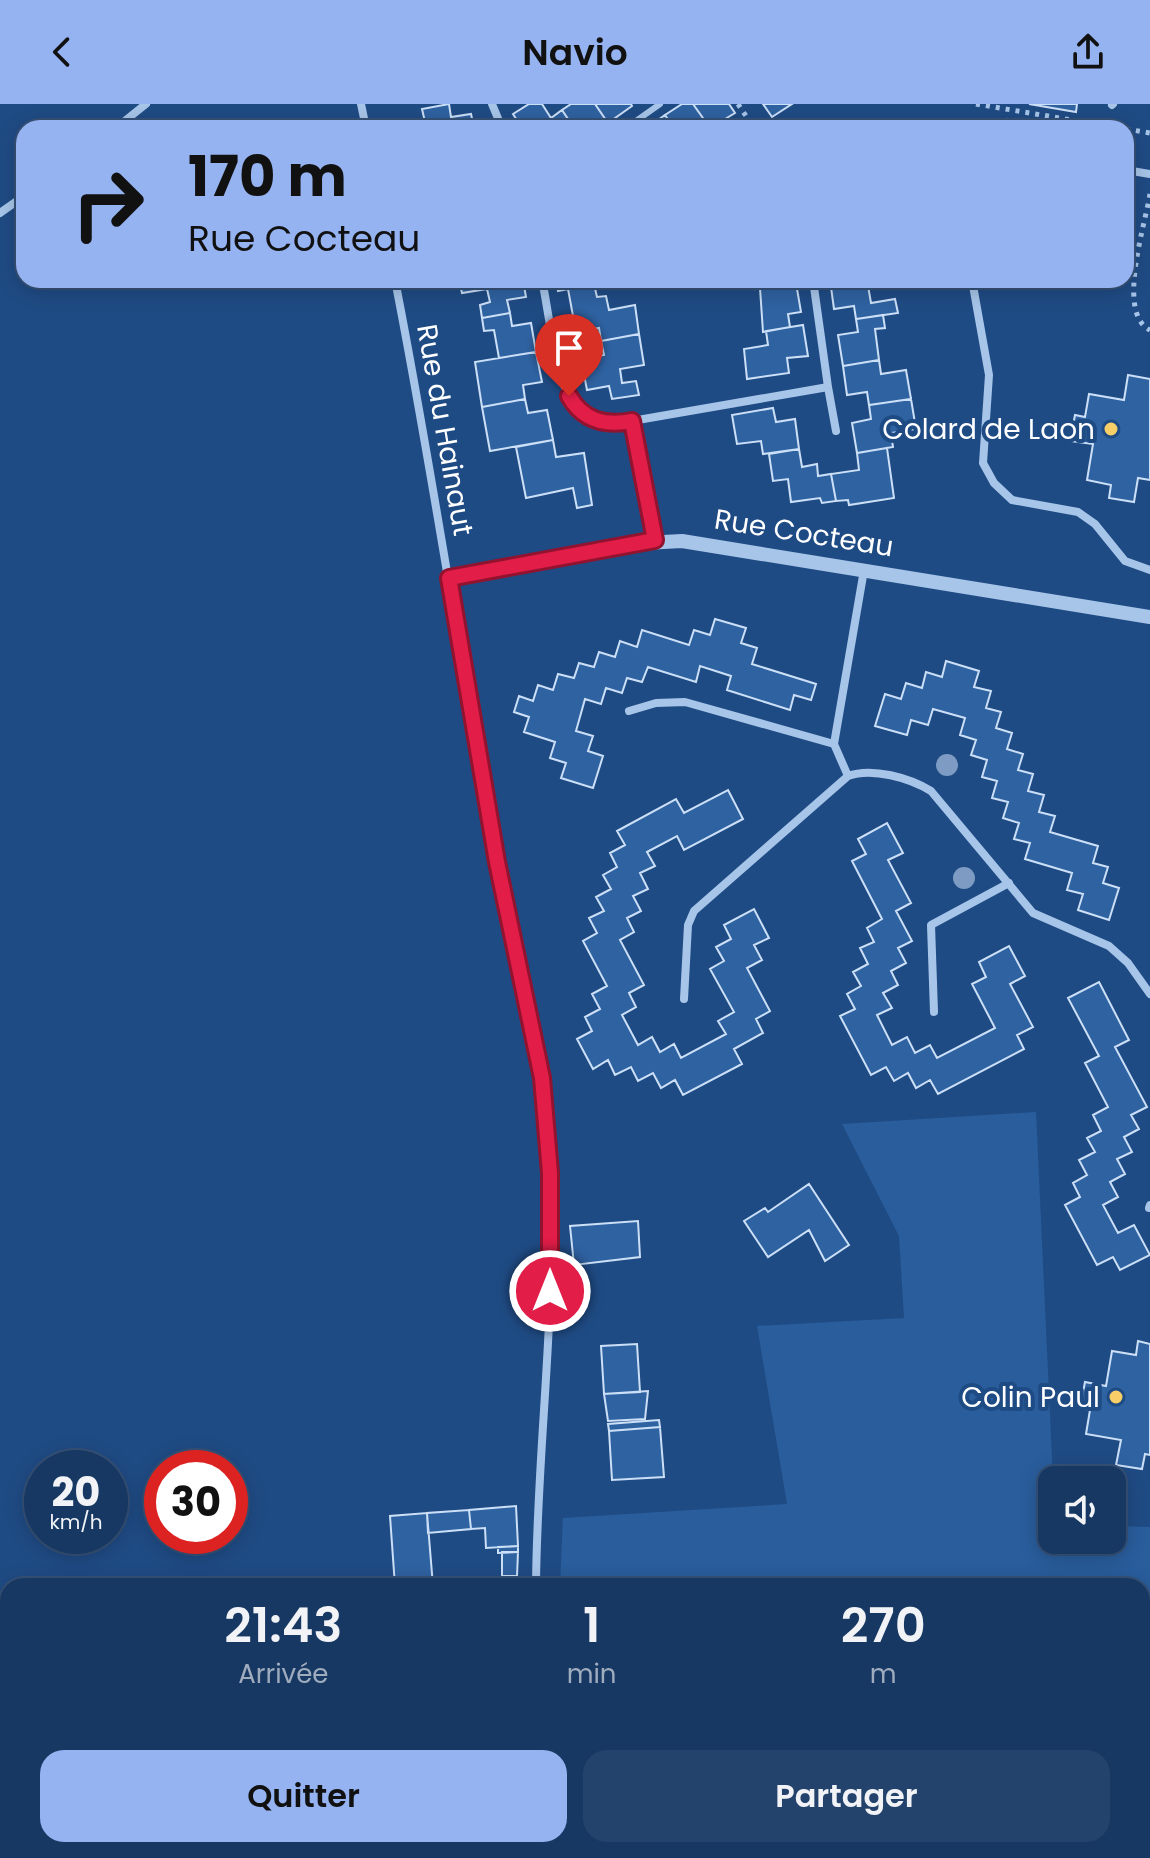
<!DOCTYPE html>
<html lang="fr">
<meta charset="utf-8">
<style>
body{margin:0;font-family:Poppins,sans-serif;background:#24436c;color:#f1f3f6;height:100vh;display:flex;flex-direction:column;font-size:30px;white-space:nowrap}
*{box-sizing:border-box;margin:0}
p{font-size:26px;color:#9eacbe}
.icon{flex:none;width:44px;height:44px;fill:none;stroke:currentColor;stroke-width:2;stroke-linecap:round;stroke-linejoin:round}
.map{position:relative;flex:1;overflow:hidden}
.panel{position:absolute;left:0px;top:1474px;width:1150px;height:280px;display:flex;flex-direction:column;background:#173863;border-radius:24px 24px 0 0;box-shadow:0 4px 20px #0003,0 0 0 2px #365278}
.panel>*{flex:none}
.guide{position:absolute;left:16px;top:16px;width:1118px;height:168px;border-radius:24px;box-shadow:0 4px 20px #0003,0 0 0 2px #365278;background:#95b2f1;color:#111;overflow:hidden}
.buttons{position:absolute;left:1038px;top:1362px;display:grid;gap:16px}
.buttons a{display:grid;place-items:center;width:88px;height:88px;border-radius:16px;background:#173863;box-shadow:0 4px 20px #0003,0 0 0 2px #365278;font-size:40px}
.speed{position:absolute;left:24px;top:1346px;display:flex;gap:16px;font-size:40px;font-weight:700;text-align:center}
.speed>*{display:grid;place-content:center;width:104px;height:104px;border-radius:50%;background:#173863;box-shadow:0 4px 20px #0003,0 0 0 2px #365278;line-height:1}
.speed small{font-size:20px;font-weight:400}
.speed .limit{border:12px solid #d22;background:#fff;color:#111}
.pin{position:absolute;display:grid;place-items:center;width:68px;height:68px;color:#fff;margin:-82px -34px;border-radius:50% 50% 50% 0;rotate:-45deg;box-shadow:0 0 8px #0007}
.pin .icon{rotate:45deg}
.me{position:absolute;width:88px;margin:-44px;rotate:0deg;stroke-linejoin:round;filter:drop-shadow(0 0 6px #0008)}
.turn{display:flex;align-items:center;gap:28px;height:168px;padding:0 40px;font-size:36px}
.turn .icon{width:104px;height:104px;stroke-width:2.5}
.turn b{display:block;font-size:56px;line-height:68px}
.eta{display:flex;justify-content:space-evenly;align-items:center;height:136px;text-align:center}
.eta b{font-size:48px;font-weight:600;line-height:56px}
.cta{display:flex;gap:16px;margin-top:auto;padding:16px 40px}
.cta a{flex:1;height:92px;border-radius:24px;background:#95b2f1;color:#111;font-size:32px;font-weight:600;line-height:92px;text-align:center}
.cta a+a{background:#24436c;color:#f1f3f6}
header{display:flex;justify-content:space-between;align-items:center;height:104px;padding:0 40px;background:#95b2f1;color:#111;font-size:36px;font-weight:600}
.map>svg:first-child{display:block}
.green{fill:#295d9c}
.building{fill:#2f62a1;stroke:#cbdff7;stroke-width:2}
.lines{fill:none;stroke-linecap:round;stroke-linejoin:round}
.path{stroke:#a7c5e9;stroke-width:5;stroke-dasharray:4 6;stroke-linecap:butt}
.service{stroke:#a7c5e9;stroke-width:6}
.minor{stroke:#a7c5e9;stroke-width:8}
.tertiary{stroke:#a7c5e9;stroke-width:14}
.tree{fill:#7e9cc3}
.route-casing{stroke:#92132f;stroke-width:20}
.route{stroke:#e11d48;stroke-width:14}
.poi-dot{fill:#f7ce67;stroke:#1f4b84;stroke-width:3}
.labels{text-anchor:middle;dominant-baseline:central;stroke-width:8;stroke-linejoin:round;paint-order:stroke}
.poi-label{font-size:28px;fill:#fff;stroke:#1f4b84;text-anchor:end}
.street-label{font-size:28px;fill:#fff;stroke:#1f4b84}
</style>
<header><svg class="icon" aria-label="back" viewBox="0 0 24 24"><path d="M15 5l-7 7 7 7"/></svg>Navio<svg class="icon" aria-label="share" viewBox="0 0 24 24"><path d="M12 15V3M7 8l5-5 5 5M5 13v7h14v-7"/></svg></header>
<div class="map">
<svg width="1150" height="1754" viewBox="0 0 1150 1754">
<rect width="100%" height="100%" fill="#1f4b84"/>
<!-- green -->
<path class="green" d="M1036 1008 1053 1376 1052 1436H1112V1422L1150 1423V1754H588L585 1746H1142V1482H560L563 1414 787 1400 757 1222 904 1214 899 1132 842 1020Z"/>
<!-- building -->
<path class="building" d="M449 0 451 13 471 10 474 24H436L435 17 425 18 422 5Z
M529 0H542L551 14 562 6 574 24H522L513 10Z
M571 0H595L608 19 601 24H574L562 6Z
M595 0H631L632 2 608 19Z
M682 0H693L710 24H674L665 11Z
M693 0H729L735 9 710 24Z
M763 0H792L772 13Z
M1029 0H1077L1076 8Z
M665 11 674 24H647Z
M1008 15 1056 24H1006Z
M459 176H523L526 193 507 196 510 209 482 214 480 201 490 198 487 185 462 189Z
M556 176H593V180L558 187Z
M754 176H796V179L755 185Z
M830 176H867L871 199 895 195 898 209 856 215 854 202 834 205Z
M796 179 801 208 788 210 790 223 763 228 760 184Z
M594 180 597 193 606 192 609 206 635 201 639 230 601 237 599 224 576 228 568 185Z
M510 209 512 222 531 219 536 248 499 254 494 226 484 227 482 214Z
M883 211 885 224 875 225 879 256 843 262 838 231 858 228 856 215Z
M803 221 808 252 787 254 789 269 747 275 744 245 768 241 766 227Z
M639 230 644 261 620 265 622 279 636 277 639 291 612 295 609 282 587 286 581 255 604 251 601 237Z
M536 248 542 278 523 281 525 295 482 303 475 258Z
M879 256 881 270 906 266 911 295 869 301 867 288 847 291 843 262Z
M1128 271 1150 275V376L1138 374 1134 398 1109 394 1111 381 1087 376 1093 340 1070 337 1075 311 1085 313 1089 290 1124 296Z
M525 295 528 309 547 306 553 336 490 347 482 303Z
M911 295 916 325 891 329 893 343 857 349 852 319 871 315 869 301Z
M773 304 776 318 795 315 799 345 763 350 761 337 737 340 732 311Z
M553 336 556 353 584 349 592 401 577 404 573 384 526 394 516 343Z
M887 344 894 394 849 401 848 396 836 397 831 370 859 366 857 349Z
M799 345 802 363 817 360 818 372 831 370 836 397 822 399 820 394 791 398 788 375 773 377 769 350Z
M715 515 746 524 741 539 757 544 752 560 816 580 811 596 794 591 790 606 727 586 731 572 700 562 696 578 648 563 642 578 627 574 622 589 606 584 601 600 585 595 576 627 593 632 588 647 603 652 593 684 561 674 566 659 550 654 555 638 524 628 529 613 514 608 519 592 533 597 538 581 553 586 558 570 574 574 579 559 594 563 599 548 615 553 620 537 637 543 642 526 689 541 694 526 710 531Z
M946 557 979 567 974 583 991 587 986 604 1001 608 996 624 1012 629 1007 645 1023 650 1018 666 1033 670 1028 687 1044 691 1039 708 1055 712 1050 728 1098 742 1093 759 1108 763 1103 779 1119 784 1109 816 1078 806 1083 790 1067 786 1072 769 1025 755 1030 739 1014 735 1019 719 1003 714 1008 698 992 694 997 677 982 673 987 656 971 651 976 636 960 631 965 614 933 605 928 621 911 616 907 631 875 622 885 590 901 595 906 579 922 584 926 568 942 573Z
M728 686 743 715 684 746 677 732 647 748 655 762 640 769 648 785 633 792 641 807 627 814 634 828 620 836 644 881 629 889 636 903 622 911 638 941 652 933 660 948 674 940 681 954 726 930 718 917 734 908 710 865 724 857 716 843 731 835 724 821 754 805 769 834 754 841 762 856 747 864 770 907 756 915 763 929 734 945 742 960 683 991 675 976 661 984 653 969 638 977 631 963 615 971 608 956 593 965 577 935 592 927 585 913 600 905 592 890 607 882 583 837 597 829 589 814 604 807 596 793 611 785 603 771 617 763 610 749 625 741 617 727 676 695 684 709Z
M887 719 903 749 888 756 911 799 896 807 912 837 898 844 906 859 891 867 898 881 883 889 892 904 877 911 892 941 907 933 915 949 930 941 937 954 995 924 972 880 986 873 979 858 1009 842 1025 872 1010 880 1033 923 1017 931 1024 945 938 990 930 976 916 984 908 969 894 977 886 963 871 971 840 912 855 905 847 890 861 882 853 868 868 860 860 844 874 838 867 824 882 815 852 757 866 750 858 735Z
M1099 878 1129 936 1115 943 1147 1003 1131 1011 1139 1025 1124 1033 1132 1048 1117 1055 1125 1070 1110 1078 1118 1093 1103 1101 1118 1129 1134 1121 1150 1151 1120 1166 1113 1153 1097 1161 1065 1101 1080 1093 1073 1079 1087 1071 1079 1056 1095 1048 1087 1034 1101 1027 1093 1011 1108 1003 1085 959 1099 952 1068 894Z
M809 1080 849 1141 825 1157 809 1126 768 1153 744 1117 765 1104 768 1108Z
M638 1117 640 1153 574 1161 570 1122Z
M1138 1237 1150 1240V1351L1145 1350 1142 1365 1116 1361 1121 1336 1086 1330 1090 1306 1080 1304 1085 1278 1106 1282 1112 1247 1136 1251Z
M637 1240 640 1288 604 1290 601 1242Z
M648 1287 645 1315 608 1317 604 1290Z
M659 1316 660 1323 609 1327 608 1320Z
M660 1323 664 1373 612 1376 609 1327Z
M516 1402 518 1442 486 1444 485 1424 471 1425 469 1406Z
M469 1406 471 1425 428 1429 427 1409Z
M427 1409 433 1482H395L390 1412Z
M518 1442V1448L498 1449V1443Z
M502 1448H518L517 1472H502Z
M320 1746H349L350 1754H321Z
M352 1746H377L378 1754H353Z
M385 1746H431L433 1754H387Z"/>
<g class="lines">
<!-- path -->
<path class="path" d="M738 0 754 24
M976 0 1119 24
M1126 25 1150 29
M1150 90C1145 121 1116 210 1150 226"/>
<!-- service -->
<path class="service" d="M626 24 660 0"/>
<!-- minor -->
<path class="minor" d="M361 0 366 24
M492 0 502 24
M1112 1 1113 0
M116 24 146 0
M1126 66 1150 70
M0 109 24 92
M395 176C433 369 461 564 497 758 515 851 541 943 548 1038 560 1186 537 1334 536 1482
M542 176C549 207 557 294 583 312 597 321 616 320 632 317L655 436
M972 176 989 271 983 359 994 379 1012 396 1078 408 1095 420 1125 457 1150 466
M828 283 836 327
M632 317 828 283 813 176
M864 466 834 640 848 672C872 663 910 674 931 687L1033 809 1109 842 1128 859 1150 890
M629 607 656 599 685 598 834 640
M684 895 688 821 694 807 848 672
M934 908 931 821 1009 779
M1149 1104 1150 1101
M566 1746 568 1754"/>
<!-- tertiary -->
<path class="tertiary" d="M449 474 626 440 682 437 1150 513"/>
</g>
<!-- trees -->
<g class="tree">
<circle cx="947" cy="661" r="11"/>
<circle cx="964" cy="774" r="11"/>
</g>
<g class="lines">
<!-- route casing -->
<g class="route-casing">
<path id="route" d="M550 1187V1069L542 974 497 758 449 474 655 436 632 317C605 322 583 317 569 292"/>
</g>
<!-- route -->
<use href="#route" class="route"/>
</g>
<!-- markers -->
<g class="poi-dot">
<circle cx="1111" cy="325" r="8"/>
<circle cx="1116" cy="1293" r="8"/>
</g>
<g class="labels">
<!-- poi labels -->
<g class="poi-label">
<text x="1095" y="325">Colard de Laon</text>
<text x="1100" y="1293">Colin Paul</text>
</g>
<!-- street labels -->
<g class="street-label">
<text transform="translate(445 326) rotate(80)">Rue du Hainaut</text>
<text transform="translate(804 429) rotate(9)">Rue Cocteau</text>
</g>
</g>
</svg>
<div class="buttons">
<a><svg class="icon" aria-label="sound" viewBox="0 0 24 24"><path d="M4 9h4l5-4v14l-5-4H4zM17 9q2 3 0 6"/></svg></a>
</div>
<div class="speed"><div>20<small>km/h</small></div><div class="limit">30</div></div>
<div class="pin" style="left:569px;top:292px;background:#d93025"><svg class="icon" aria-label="arrive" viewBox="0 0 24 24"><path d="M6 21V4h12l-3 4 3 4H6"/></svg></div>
<svg class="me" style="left:550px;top:1187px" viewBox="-20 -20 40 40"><circle r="17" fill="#e11d48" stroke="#fff" stroke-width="3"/><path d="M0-11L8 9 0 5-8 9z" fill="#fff"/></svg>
<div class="guide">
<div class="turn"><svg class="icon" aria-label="right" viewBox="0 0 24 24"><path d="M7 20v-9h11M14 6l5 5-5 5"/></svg><div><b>170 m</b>Rue Cocteau</div></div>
</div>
<section class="panel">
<div class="eta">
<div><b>21:43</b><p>Arrivée</p></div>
<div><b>1</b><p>min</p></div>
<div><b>270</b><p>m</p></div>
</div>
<div class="cta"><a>Quitter</a><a>Partager</a></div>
</section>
</div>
